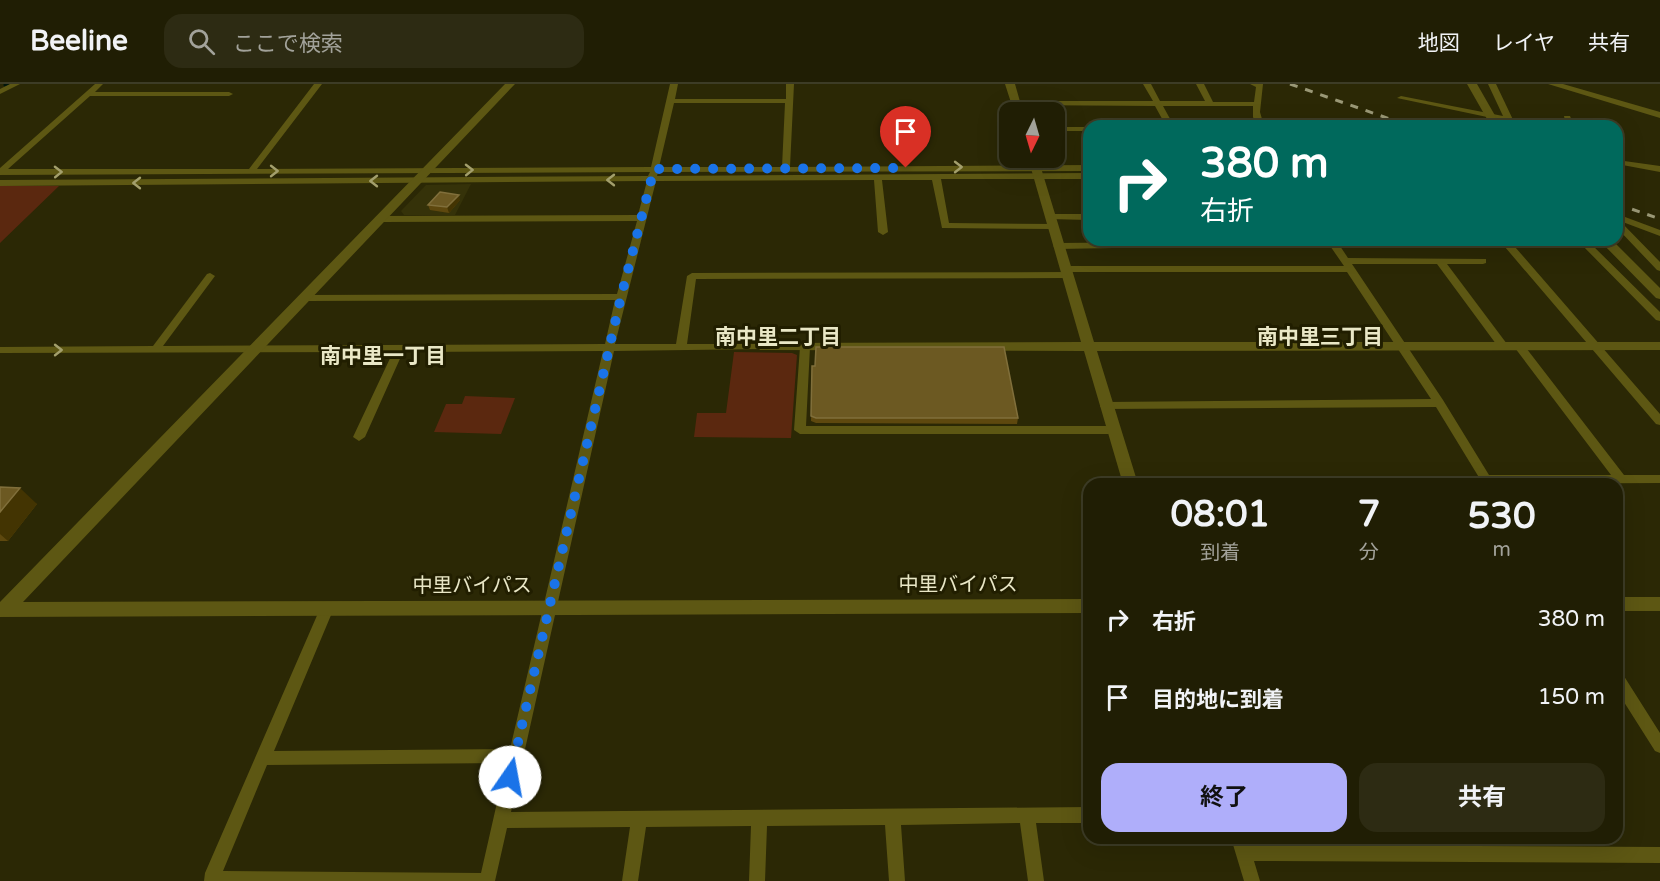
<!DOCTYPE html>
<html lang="ja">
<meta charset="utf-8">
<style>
body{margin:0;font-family:"Varela Round","Noto Sans JP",sans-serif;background:#2d2b13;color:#f1f3f6;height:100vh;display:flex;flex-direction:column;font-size:22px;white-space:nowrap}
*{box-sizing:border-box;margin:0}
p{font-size:20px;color:#a2a29a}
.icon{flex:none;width:33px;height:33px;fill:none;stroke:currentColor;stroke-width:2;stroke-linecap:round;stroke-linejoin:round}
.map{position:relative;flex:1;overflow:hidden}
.sheet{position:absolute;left:1083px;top:394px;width:540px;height:366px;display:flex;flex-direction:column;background:#201e04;border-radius:18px;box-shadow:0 6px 24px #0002,0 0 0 2px #3d3c26}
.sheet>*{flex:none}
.guide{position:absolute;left:1083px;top:36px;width:540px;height:126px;border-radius:18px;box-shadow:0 6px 24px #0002,0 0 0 2px #3d3c26;background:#00695c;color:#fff;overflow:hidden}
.needle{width:39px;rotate:185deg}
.fabs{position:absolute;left:999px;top:18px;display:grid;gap:12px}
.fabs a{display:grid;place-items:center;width:66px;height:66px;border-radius:12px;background:#201e04;box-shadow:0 6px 24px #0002,0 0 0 2px #3d3c26;font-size:30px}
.pin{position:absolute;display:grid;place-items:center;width:51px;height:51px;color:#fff;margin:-62px -26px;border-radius:50% 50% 50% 0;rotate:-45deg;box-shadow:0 0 6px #0007}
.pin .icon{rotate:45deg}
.me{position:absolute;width:66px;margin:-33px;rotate:12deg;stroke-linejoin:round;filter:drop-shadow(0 0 4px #0008)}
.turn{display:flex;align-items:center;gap:21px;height:126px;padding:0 18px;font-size:27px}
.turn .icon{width:78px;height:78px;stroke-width:2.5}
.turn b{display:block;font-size:42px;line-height:51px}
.eta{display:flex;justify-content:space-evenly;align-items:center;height:102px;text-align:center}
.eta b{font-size:36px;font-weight:700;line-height:42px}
.primary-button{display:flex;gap:12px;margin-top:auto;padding:12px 18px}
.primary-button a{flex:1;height:69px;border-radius:18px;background:#afaefa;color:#111;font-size:24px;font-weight:700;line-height:69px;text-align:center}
.primary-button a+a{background:#2d2b13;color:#f1f3f6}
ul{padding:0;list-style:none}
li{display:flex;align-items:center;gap:18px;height:78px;padding:0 18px}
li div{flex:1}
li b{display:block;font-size:22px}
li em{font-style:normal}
header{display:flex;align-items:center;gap:36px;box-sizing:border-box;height:84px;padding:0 30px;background:#201e04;border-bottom:2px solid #3d3c26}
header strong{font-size:28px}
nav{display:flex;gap:33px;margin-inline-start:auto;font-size:21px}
.search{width:420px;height:54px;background:#2d2b13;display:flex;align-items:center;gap:15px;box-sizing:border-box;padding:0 21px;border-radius:18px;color:#a2a29a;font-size:22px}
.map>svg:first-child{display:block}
.built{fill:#353209}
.green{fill:#5b280f}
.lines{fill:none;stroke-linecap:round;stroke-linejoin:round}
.stream{stroke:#00150b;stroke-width:3}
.minor{fill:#5d5713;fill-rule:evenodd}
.tertiary{fill:#5d5713;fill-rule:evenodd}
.rail{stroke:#9a9876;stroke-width:3;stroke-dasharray:8 8;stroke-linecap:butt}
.wall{fill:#5e480e}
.shaded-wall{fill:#433402}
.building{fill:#6c5922;stroke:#806f3b;stroke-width:1.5}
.oneway{stroke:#a39f6c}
.route{stroke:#1a73e8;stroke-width:10;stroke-dasharray:0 18}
.labels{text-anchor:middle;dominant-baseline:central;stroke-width:6;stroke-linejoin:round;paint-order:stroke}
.street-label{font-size:20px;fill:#e9e7c6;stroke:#211e00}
.neighbourhood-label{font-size:21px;font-weight:bold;fill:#e9e7c6;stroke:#211e00}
</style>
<header>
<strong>Beeline</strong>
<div class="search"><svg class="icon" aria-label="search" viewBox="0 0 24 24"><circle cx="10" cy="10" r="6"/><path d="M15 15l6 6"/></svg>ここで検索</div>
<nav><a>地図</a><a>レイヤ</a><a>共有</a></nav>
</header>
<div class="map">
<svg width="1660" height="797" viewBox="0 0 1660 797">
<rect width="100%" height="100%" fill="#2b2805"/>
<!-- built -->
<path class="built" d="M471 100 455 131H404L401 127 426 101Z"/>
<!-- green -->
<path class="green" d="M0 102H59L0 159Z
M734 268 792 269 797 271 791 354 694 353 697 329H726Z
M465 312 515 314 501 350 434 348 446 320H462Z"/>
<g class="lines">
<!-- stream -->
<path class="stream" d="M5 1 10 0"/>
<!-- minor -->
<path class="minor" d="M10 0H20L0 10V5Z
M95 0H103L95 8H229L233 10 229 12H90L8 85H249L314 0H322L257 85 651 83 670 0H678L675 15H786V0H794L790 83 1089 81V87L658 88 657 92 1089 89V95H941L949 139 1056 140V144L1053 145 942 144 932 96H882L888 148 883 151 878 148 874 96 656 97 615 260H676L687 192 692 189 1068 188 1073 191 1068 194 696 195 687 260H765L770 263 769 265 614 267 511 728 1089 723V739H1036L1044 797H1028L1020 739 901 741 905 797H889L885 741 767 742 765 797H749L751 742 646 743 638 797H622L630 743 507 744 495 797H204L205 789 322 520 327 518 332 520 334 524 274 667 510 665 603 267 403 268 365 353 359 357 353 353 393 268 0 269V263L153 262 207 190 210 189 215 192 163 262 605 260 615 216 306 217 301 214 306 211 617 210 637 137 382 138 378 135 382 132 638 131 647 97 0 102V96L648 92 650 88 0 91V84ZM674 19H785L782 83H659ZM506 679 481 789 223 787 267 681Z
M1143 0H1151L1160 17H1205L1196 0H1204L1213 18H1254L1256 3 1250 0H1263L1260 28 1264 42H1256L1253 33V22H1163L1174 42H1166L1155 22 1016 21 1012 19 1016 17H1153Z
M1488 0H1496L1516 42H1508L1506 37 1397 14 1401 12 1503 32Z
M1564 32H1570L1574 42H1566Z
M1054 43H1089V47H1054Z
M1617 76 1660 82V88L1617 80Z
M1051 130H1089V136L1048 135V131Z
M1617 130 1660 146V152L1620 137 1660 178V187L1657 186 1617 144V136L1619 137 1617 136Z
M1326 156H1336L1348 174 1486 175V179L1483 180H1447L1507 260 1508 262 1507 264H1499L1437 180H1352L1443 316 1489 391H1611L1515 264 1514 262 1515 260H1523L1624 391H1660V399L1483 400 1436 323 1102 325 1100 322 1102 319 1106 318 1431 315 1347 188H1066L1061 185 1066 182H1344Z
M1499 156H1509L1660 330V341L1656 340Z
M1577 156H1587L1660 228V237L1656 236Z
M1165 158 1168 159V163L1058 165 1053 162 1058 159Z
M805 260 810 263 806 342H1113L1119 346 1113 350H800L794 346 800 263Z
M1617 588 1622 589 1660 649V669L1655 667 1617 607Z
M1231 754H1247L1249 761 1660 763V779L1254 777 1260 797H1244Z"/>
<!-- tertiary -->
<path class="tertiary" d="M505 0H515L23 518 1089 515V529L0 533V518Z
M1005 0H1015L1023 28H1014Z
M1467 0H1477L1501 42H1491Z
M1548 0H1563L1660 28V34Z
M1028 74H1038L1094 258H1660V266L1097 267 1138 400H1123L1084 267 760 266 758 263 765 259 1081 258Z
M1599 156H1612L1660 204V215L1656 214Z
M1617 513H1660V527H1617Z"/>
<!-- rail -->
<path class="rail" d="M1290 0 1410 42
M1617 120 1660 135"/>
</g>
<!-- wall -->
<path class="wall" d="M460 116 449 129 430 126 428 121Z
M812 282 1018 334 1017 340 816 339 811 337Z
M0 403 37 420 8 457H0Z"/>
<!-- shaded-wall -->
<path class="shaded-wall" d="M459 111 460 116 449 129 447 123Z
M20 404 37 420 8 457 0 450V428Z"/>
<!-- building -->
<path class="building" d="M440 108 459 111 447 123 428 121Z
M816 263H1004L1018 334H816L811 332 812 282H815Z
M0 403 20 404 0 428Z"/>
<!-- one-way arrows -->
<defs><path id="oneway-chevron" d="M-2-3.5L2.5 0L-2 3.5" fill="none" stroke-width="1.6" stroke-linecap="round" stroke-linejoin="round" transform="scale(1.5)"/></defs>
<g class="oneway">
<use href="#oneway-chevron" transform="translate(958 83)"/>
<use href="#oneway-chevron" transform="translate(469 86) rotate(-1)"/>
<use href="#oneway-chevron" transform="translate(274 87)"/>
<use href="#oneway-chevron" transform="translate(58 88) rotate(-1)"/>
<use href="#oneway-chevron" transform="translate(611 96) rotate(180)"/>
<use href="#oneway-chevron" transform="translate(374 97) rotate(180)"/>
<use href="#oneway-chevron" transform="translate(137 99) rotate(180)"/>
<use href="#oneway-chevron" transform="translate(58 266)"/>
</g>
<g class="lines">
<!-- route -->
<path class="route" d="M510 693 621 213 654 85 906 84"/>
</g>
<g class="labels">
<!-- street labels -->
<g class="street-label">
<text x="958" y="501">中里バイパス</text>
<text x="472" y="502">中里バイパス</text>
</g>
<!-- neighbourhood labels -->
<g class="neighbourhood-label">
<text x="778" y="253">南中里二丁目</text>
<text x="1320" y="253">南中里三丁目</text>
<text x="383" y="272">南中里一丁目</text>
</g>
</g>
</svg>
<div class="fabs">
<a><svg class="needle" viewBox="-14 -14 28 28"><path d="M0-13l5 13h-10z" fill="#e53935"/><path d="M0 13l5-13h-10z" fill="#a2a29a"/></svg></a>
</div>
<div class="pin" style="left:906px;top:84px;background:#d93025"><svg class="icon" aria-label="arrive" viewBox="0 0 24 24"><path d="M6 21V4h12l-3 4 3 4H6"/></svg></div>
<svg class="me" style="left:510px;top:693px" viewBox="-20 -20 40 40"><circle r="19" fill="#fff"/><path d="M0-13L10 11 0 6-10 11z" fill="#1a73e8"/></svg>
<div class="guide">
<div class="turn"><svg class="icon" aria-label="right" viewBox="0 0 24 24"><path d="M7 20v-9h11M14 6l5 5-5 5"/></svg><div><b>380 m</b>右折</div></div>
</div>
<section class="sheet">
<div class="eta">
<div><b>08:01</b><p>到着</p></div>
<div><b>7</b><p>分</p></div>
<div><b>530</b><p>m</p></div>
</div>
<ul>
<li><svg class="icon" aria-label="right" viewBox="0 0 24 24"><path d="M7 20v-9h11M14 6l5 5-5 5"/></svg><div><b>右折</b></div><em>380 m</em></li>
<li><svg class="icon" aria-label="arrive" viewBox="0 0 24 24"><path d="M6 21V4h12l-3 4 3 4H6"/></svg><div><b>目的地に到着</b></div><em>150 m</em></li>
</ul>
<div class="primary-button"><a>終了</a><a>共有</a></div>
</section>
</div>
